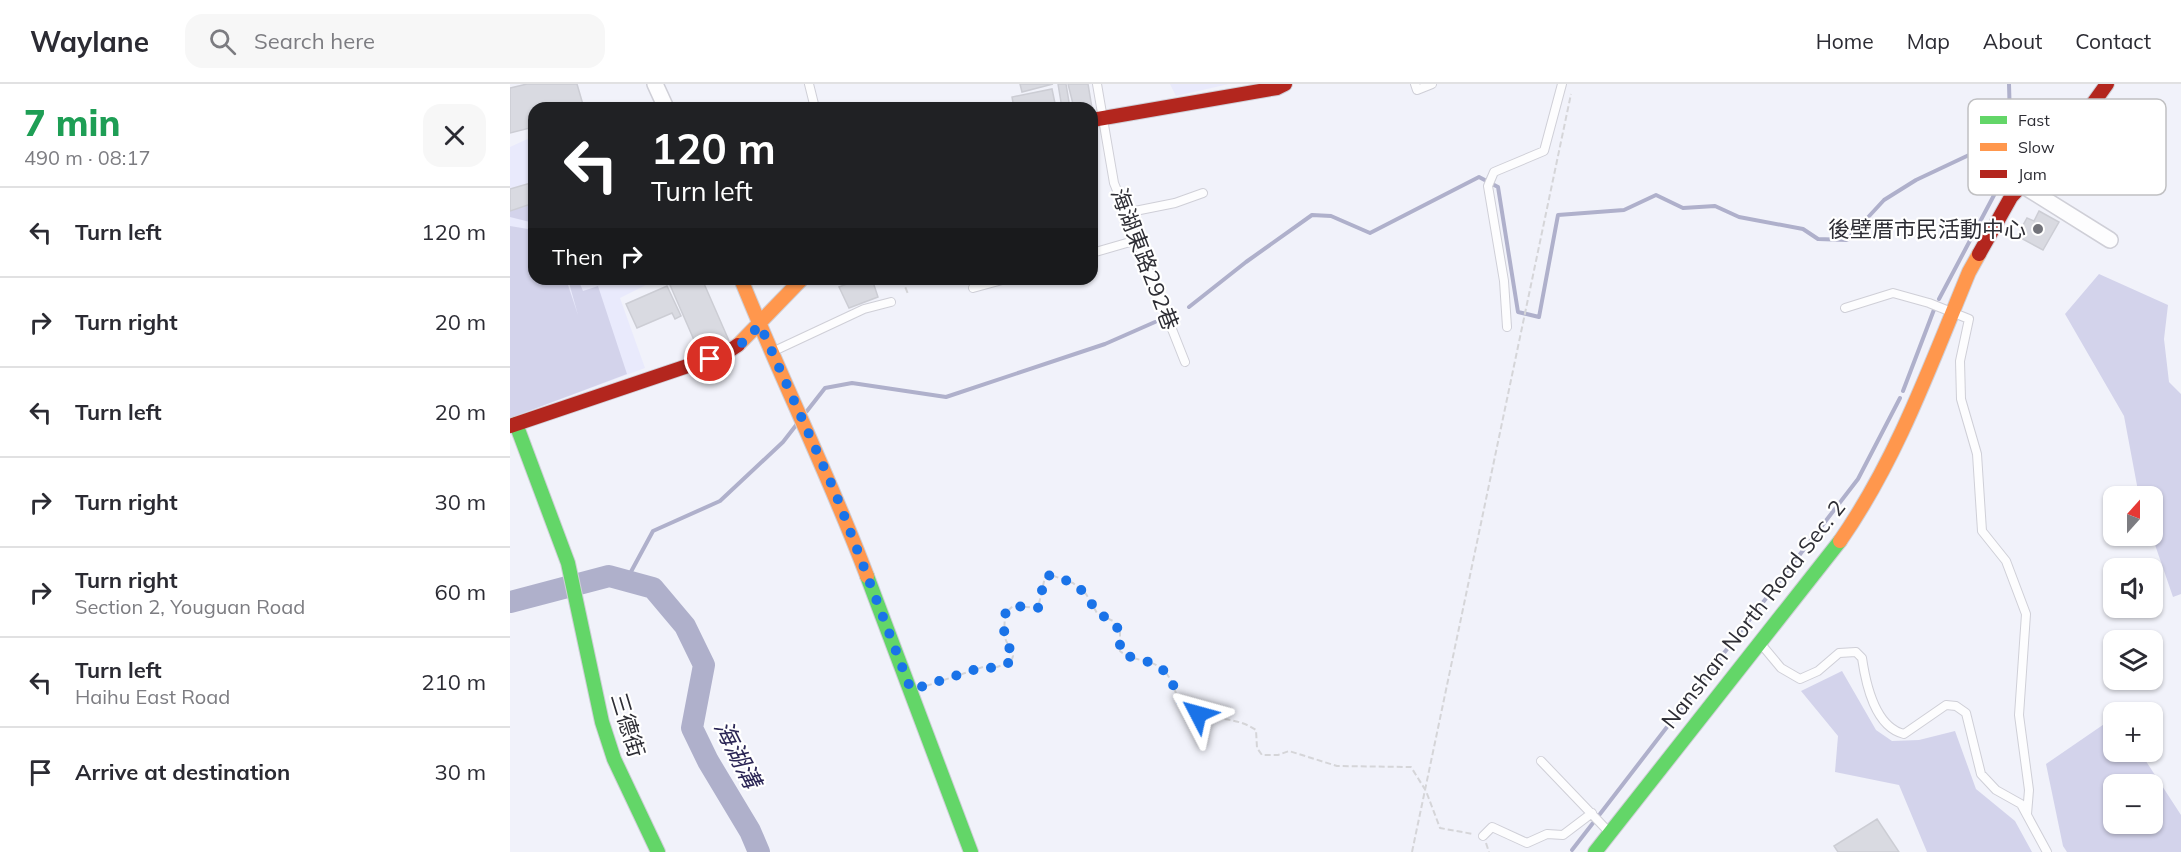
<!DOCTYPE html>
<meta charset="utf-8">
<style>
body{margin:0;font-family:Mulish,"Noto Sans TC",sans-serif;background:#f7f7f7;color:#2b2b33;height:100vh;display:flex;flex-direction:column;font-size:22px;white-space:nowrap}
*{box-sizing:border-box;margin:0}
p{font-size:20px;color:#7c7c81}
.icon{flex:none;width:33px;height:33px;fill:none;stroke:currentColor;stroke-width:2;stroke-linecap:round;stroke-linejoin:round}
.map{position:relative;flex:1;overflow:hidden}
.side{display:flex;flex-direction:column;background:#fff;width:510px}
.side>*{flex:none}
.top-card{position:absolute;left:18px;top:18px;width:570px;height:183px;border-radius:18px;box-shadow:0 2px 4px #0004;background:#202124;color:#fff;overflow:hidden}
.needle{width:39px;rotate:21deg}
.tools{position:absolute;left:1593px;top:402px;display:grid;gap:12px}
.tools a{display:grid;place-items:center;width:60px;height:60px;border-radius:12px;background:#fff;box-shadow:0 2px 4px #0004;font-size:30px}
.pin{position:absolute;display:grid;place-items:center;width:51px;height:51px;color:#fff;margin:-26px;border:3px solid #fff;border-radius:50%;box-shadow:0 2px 6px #0007}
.me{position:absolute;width:66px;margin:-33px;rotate:309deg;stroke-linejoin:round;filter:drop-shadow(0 0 4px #0008)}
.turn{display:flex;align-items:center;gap:21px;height:126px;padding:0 24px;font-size:27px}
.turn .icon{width:78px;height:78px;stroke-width:2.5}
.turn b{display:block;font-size:42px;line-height:51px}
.then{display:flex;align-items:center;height:57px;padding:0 24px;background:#0003;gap:12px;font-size:22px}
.round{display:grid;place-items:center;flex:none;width:63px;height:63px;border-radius:18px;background:#f7f7f7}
.head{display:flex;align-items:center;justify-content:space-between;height:102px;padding:0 24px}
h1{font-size:36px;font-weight:800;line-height:45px;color:#1e9e55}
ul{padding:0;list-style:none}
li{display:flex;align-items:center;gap:18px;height:90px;padding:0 24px;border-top:2px solid #e1e1e2}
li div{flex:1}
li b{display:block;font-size:22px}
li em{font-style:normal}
header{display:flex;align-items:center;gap:36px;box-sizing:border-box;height:84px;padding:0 30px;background:#fff;border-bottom:2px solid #e1e1e2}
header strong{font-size:28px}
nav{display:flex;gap:33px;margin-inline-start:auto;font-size:21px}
.search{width:420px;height:54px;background:#f7f7f7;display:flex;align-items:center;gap:15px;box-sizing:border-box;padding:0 21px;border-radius:18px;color:#7c7c81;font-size:22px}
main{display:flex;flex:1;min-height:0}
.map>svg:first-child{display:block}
.built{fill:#e9eafc}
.green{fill:#d3d3eb;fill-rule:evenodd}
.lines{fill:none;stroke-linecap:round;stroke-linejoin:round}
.stream{stroke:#afb0cb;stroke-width:4}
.river{stroke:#afb0cb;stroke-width:22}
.building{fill:#d9dae1;stroke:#cccdd4;stroke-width:1.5}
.lane-casing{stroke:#cfcfd7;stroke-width:10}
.street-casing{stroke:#cfcfd7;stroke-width:18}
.fast-casing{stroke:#cfcfd7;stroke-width:16}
.slow-casing{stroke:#cfcfd7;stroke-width:16}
.jam-casing{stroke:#cfcfd7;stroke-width:16}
.path{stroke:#d5d5d8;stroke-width:2;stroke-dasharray:6 3;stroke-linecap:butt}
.lane{stroke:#fdfdfe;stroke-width:8}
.street{stroke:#fdfdfe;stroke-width:15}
.fast{stroke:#63d668;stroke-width:14}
.slow{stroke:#ff974d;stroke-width:14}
.jam{stroke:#b3261e;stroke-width:14}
.route{stroke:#1a73e8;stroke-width:10;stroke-dasharray:0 18}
.poi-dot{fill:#72737a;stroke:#fff;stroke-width:2}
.labels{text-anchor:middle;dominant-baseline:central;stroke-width:4.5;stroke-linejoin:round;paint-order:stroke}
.poi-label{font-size:22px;fill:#2e2e35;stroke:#fff;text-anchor:end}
.street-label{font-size:22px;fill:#2e2e35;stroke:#fff}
.water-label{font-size:24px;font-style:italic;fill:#2b2655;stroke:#fff}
.key{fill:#fff;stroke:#c0c0c2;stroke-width:1.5}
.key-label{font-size:16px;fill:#2e2e35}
</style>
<header>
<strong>Waylane</strong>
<div class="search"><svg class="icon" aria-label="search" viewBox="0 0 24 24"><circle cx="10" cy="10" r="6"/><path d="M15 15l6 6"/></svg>Search here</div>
<nav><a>Home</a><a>Map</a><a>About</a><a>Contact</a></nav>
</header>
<main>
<section class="side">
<div class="head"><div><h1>7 min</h1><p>490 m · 08:17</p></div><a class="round"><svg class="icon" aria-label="close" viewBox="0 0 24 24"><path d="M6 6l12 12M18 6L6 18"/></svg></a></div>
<ul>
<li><svg class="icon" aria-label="left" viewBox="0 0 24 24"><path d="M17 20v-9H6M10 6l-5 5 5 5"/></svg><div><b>Turn left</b></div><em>120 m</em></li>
<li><svg class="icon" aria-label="right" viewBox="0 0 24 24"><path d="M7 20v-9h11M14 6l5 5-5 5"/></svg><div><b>Turn right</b></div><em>20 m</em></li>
<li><svg class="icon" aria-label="left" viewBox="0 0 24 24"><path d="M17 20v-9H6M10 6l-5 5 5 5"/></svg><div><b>Turn left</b></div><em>20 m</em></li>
<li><svg class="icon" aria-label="right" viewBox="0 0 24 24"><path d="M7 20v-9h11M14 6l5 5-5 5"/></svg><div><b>Turn right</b></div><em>30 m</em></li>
<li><svg class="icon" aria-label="right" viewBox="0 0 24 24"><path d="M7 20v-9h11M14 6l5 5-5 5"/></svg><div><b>Turn right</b><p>Section 2, Youguan Road</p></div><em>60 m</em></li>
<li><svg class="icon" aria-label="left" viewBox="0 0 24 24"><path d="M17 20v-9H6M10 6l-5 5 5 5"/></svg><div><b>Turn left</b><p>Haihu East Road</p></div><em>210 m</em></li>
<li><svg class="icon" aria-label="arrive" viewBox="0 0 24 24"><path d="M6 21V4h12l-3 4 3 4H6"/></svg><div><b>Arrive at destination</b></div><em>30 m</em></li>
</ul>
</section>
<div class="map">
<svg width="1671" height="768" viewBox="0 0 1671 768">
<rect width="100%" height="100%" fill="#f1f2fa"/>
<!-- built -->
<path class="built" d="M660 0H719L666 12Z
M24 52V195H148L110 214 135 284 0 334V63Z"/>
<!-- green -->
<path class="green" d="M24 119V139L0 133V127Z
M0 142 24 146V195H56L68 231 58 195H68L73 207 88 202 117 290 0 334Z
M1589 190 1658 221 1654 255 1659 298 1671 310V510L1663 513 1642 452V412H1629L1614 332 1555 230Z
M1332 587 1366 646 1382 657 1409 656 1445 647 1466 705 1505 737 1522 768H1417L1389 701 1325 688 1328 652 1291 607Z
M1603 634 1604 668H1630L1671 731V768H1557L1553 762 1536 680ZM1604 700H1642V740H1604Z"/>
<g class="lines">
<!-- stream -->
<path class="stream" d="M1429 215 1491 98 1501 72 1499 0
M679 223 736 178 802 131 821 132 860 149 969 93 988 103 1008 228 1029 233 1048 131 1114 126 1146 111 1173 124 1205 122 1229 133 1293 145 1308 155 1337 156 1374 116 1406 96 1459 71 1496 84
M1393 307 1425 223
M297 327 315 304 342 299 436 313 595 260 645 238
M116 497 143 447 210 417 273 358 287 340
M1090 730 1348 395 1390 314
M1062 766 1083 739"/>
<!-- river -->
<path class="river" d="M0 518 99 492 143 504 175 542 194 581 182 644 198 677 240 747 249 768"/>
</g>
<!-- building -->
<path class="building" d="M17 0H67L74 24H24V43L0 49V4Z
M510 0H543L512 8Z
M548 0H556L560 24H552Z
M558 0H578L582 24H564Z
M542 5 546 24H504L502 13Z
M24 98V119L0 127V105Z
M1529 127 1549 138 1533 166 1507 152 1517 134 1524 137Z
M174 195H192L220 259 191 272 160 201Z
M350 195H362L368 213 339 224 329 203Z
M157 202 171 232 165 235 162 229 127 244 116 220Z
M1367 735 1389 768H1328L1324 762Z"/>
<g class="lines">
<!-- lane casing -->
<g class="lane-casing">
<path id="lane" d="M299 0 305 24
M587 0 604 99 675 278
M905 0 907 6 922 0
M615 129 665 119 693 109
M582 169 627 156
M463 204 496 195
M1335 224 1383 209 1419 219 1459 235 1450 277 1451 315 1467 370 1472 447 1496 477 1516 530 1509 631 1519 706 1517 730
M997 243 994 197 978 102 984 88 1034 67 1052 0
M262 268 354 225 381 218
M1251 560 1271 584 1290 595 1308 587 1329 569 1346 568 1352 574C1356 601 1365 643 1394 650L1436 621 1446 622 1456 629 1471 690 1486 706 1511 720 1537 768
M1031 677 1098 747
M973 752 982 743 1017 759 1037 750 1053 751 1082 729"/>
</g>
<!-- street casing -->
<g class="street-casing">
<path id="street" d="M145 0 156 24
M1512 101 1600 156"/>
</g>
<!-- fast casing -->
<g class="fast-casing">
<path id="fast" d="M6 340 58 479 92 638 104 675 148 768
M357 492 461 768
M1085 768 1330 457"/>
</g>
<!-- slow casing -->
<g class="slow-casing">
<path id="slow" d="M231 195C271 295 319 391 357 492
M228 261 292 195
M1330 457C1387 375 1421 280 1459 188L1469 170"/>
</g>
<!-- jam casing -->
<g class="jam-casing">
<path id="jam" d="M582 36 767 4 775 0
M1469 170 1501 113 1566 43 1597 0
M0 342 216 269 228 261"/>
</g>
<!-- path -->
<path class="path" d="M392 195 398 210
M416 602 473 583 484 584 501 578 503 572 494 552 495 529 503 522 528 524 535 493 541 491 563 499 576 510 587 529 603 537 610 548V567C623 578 639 574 652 585 666 596 663 617 680 626 702 637 726 632 746 646L747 664 752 671H768L779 667 827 682 901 683 916 707 930 744 963 750
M976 759 979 768
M902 768 1061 10"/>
<!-- lane -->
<use href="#lane" class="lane"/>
<!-- street -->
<use href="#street" class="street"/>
<!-- fast -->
<use href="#fast" class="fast"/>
<!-- slow -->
<use href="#slow" class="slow"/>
<!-- jam -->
<use href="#jam" class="jam"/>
</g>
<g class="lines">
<!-- route -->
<path class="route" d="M200 275 232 259 250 241 325 408 401 606 473 583 484 584 501 578 503 572 494 552 495 530 503 522 528 524 535 493 541 491 563 499 576 510 587 529 603 537 610 548V567C623 578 641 574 653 586 670 602 660 617 688 630"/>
</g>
<!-- markers -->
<circle class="poi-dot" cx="1528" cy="145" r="6"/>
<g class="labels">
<!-- poi labels -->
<g class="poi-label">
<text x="1516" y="145">後壁厝市民活動中心</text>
</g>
<!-- street labels -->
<g class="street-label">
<text transform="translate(635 175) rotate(69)">海湖東路292巷</text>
<text transform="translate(1243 530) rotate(-52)">Nanshan North Road Sec. 2</text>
<text transform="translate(118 641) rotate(73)">三德街</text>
</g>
<!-- water labels -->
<g class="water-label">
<text transform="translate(228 670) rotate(63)">海湖溝</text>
</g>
</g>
<!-- legend -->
<rect x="1458" y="15" width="198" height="96" rx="9" class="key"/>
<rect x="1470" y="32" width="27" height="8" fill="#63d668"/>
<rect x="1470" y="59" width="27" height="8" fill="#ff974d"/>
<rect x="1470" y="86" width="27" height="8" fill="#b3261e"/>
<g class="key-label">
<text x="1508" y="42">Fast</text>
<text x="1508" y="69">Slow</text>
<text x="1508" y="96">Jam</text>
</g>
</svg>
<div class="tools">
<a><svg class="needle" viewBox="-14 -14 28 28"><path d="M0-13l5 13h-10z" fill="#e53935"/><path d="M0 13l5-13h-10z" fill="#7c7c81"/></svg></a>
<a><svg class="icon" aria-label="sound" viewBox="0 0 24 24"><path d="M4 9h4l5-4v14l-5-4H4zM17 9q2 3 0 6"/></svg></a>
<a><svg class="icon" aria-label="layers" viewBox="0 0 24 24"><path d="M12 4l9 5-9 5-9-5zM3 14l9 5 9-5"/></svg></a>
<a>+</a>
<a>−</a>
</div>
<div class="pin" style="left:200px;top:275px;background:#d93025"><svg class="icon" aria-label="arrive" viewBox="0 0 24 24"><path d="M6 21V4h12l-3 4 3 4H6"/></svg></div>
<svg class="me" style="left:688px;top:630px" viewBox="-20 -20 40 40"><path d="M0-17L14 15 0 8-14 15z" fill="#1a73e8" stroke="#fff" stroke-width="4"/></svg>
<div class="top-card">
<div class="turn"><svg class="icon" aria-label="left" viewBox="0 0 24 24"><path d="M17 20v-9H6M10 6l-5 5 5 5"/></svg><div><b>120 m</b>Turn left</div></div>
<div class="then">Then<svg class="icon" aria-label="right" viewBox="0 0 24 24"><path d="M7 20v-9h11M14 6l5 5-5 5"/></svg></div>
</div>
</div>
</main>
